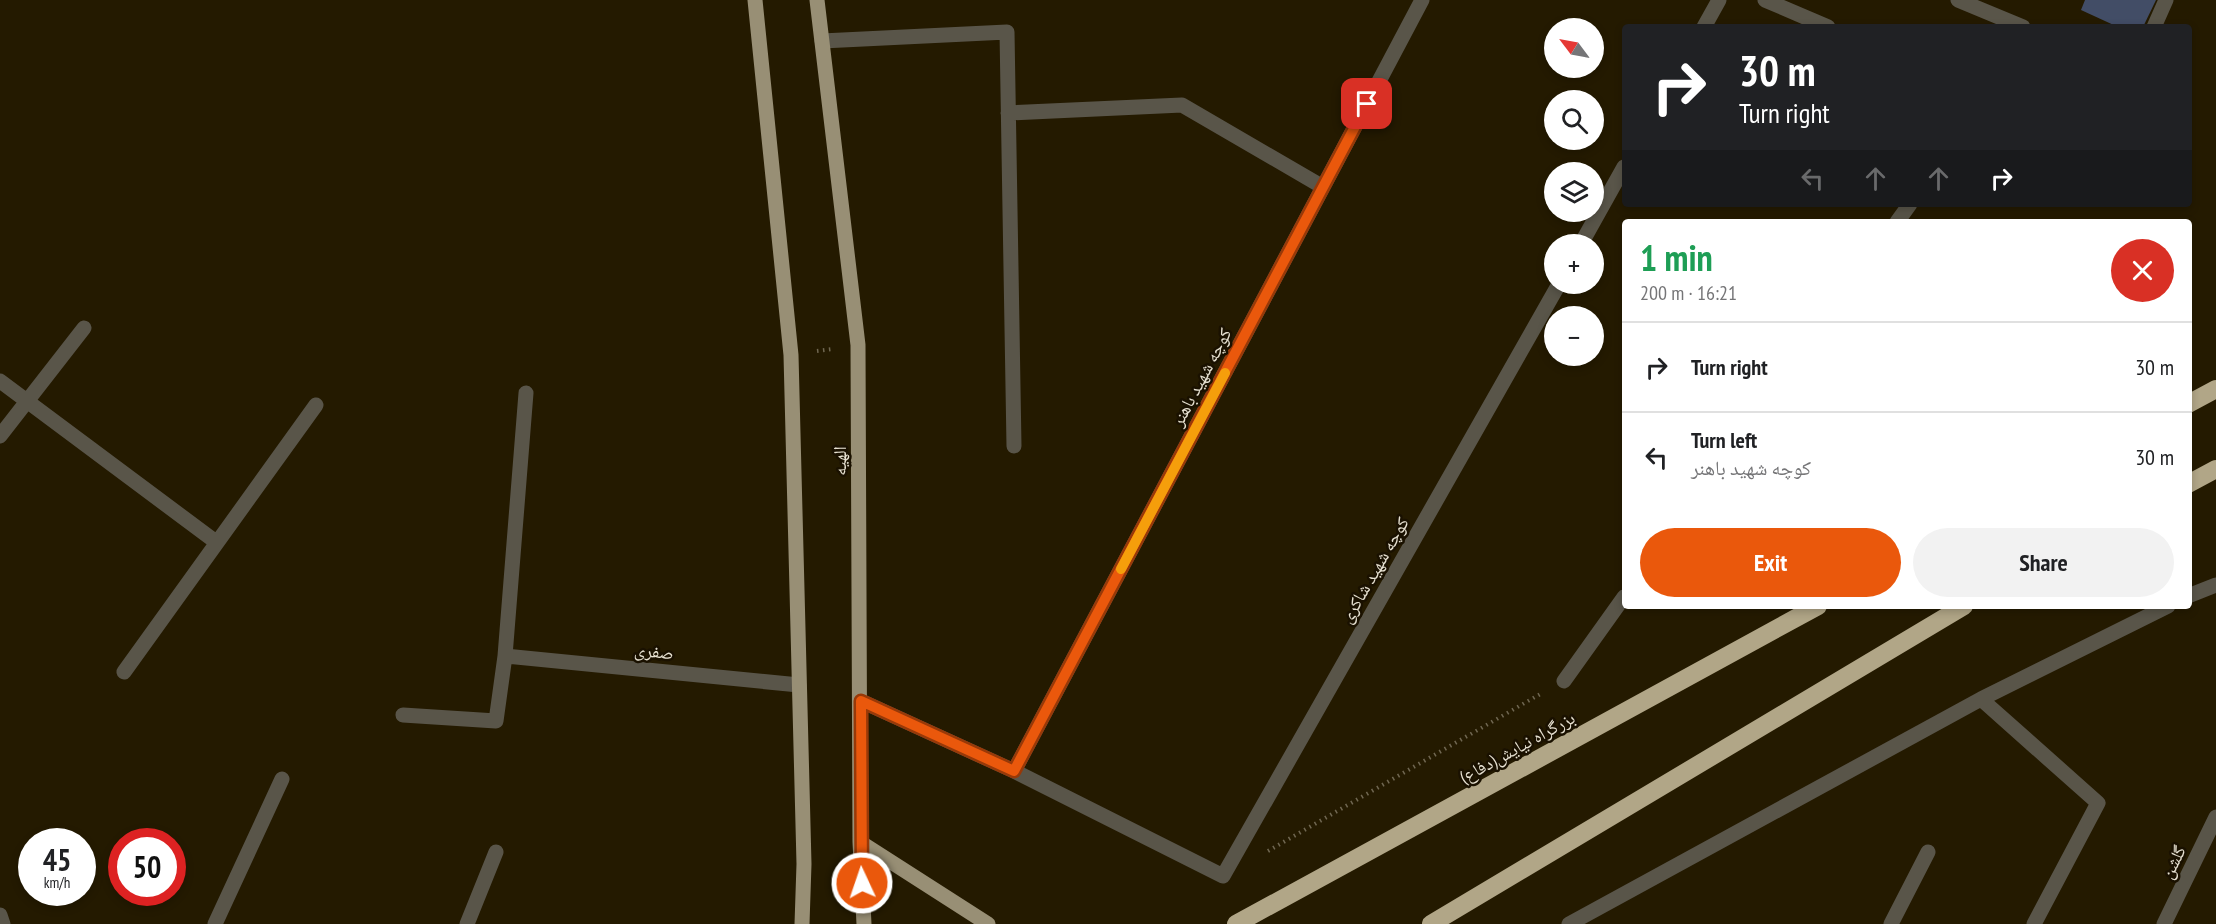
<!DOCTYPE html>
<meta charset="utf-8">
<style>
body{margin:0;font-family:"PT Sans Narrow","Noto Naskh Arabic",sans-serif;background:#f2f2f2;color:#202124;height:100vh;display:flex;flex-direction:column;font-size:22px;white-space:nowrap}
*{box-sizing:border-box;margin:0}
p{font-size:20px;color:#757577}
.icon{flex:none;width:33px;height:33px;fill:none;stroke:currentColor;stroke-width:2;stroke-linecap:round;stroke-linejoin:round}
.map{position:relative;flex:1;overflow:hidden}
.panel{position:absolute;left:1622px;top:219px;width:570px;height:390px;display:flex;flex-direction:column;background:#fff;border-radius:6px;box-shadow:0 3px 9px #0003}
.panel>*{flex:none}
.top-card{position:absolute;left:1622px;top:24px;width:570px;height:183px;border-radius:6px;box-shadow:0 3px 9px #0003;background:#202124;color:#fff;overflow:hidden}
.needle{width:39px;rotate:302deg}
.tools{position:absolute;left:1544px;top:18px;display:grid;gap:12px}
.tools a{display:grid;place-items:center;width:60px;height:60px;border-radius:50%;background:#fff;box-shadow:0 3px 9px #0003;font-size:30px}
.speed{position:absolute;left:18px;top:828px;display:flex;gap:12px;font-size:30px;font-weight:700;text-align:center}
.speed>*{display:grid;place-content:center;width:78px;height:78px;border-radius:50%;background:#fff;box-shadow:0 3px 9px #0003;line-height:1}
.speed small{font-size:15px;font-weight:400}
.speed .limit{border:9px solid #d22;background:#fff;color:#111}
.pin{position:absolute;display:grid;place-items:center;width:51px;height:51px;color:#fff;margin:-26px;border-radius:12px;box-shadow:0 3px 9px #0006}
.me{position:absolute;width:66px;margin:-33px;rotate:357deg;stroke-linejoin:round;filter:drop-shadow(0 0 4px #0008)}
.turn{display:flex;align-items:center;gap:21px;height:126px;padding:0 18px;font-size:27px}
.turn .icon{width:78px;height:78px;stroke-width:2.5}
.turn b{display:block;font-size:42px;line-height:51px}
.lanes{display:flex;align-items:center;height:57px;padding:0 18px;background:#0003;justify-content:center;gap:30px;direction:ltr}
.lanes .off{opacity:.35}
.round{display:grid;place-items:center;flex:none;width:63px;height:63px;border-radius:32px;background:#f2f2f2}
.head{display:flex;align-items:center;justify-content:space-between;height:102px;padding:0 18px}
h1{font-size:36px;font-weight:800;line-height:45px;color:#1e9e55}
.action{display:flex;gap:12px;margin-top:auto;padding:12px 18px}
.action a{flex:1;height:69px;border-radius:36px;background:#ea580c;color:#fff;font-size:24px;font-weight:800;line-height:69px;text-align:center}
.action a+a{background:#f2f2f2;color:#202124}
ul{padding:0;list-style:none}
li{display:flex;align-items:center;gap:18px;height:90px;padding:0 18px;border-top:2px solid #e0e0e0}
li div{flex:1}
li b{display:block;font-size:22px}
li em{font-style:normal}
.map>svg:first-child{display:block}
.building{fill:#424d66}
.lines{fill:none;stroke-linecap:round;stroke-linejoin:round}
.path{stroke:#706751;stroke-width:4;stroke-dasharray:1.5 4.5;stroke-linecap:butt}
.minor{stroke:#595549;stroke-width:15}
.major{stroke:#988f75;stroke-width:15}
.highway{stroke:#b1a687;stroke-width:18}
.route-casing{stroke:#983908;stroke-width:15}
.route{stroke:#ea580c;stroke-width:10}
.slow{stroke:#f59e0b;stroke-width:10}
.labels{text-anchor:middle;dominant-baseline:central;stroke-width:5;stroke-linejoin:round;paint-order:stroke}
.street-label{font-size:18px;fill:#e7e1d1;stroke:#1a1100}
</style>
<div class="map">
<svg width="2216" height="924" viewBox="0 0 2216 924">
<rect width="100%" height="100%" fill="#241a00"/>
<!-- building -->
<path class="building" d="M2085 0H2156L2143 27H2118L2081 10Z"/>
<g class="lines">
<!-- path -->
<path class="path" d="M817 351 833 349
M1268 851 1542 693"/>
<!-- minor -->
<path class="minor" d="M1765 0 1828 27
M1958 0 2023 27
M1704 27 1719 0
M2154 27 2166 0
M822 41 1007 32 1014 446
M1008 113 1182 105 1323 187
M1897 222 1910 204
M1581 244 1624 167
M0 381 216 542
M0 436 84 328
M2188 596 2216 585
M505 656 799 685
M124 672 316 405
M1564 681 1624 597
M1981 699 2098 803 2034 924
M861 701 1014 771 1223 876 1559 284
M403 715 496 721 505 656 526 393
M1014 771 1422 0
M0 915 3 924
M215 924 282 779
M467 924 496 852
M1569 924 1981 699 2168 606
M1891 924 1928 852
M2164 924 2216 817"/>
<!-- major -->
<path class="major" d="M755 0 791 355 804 864 802 924
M817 0 858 345 860 842 864 924
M860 842 988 924"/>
<!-- highway -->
<path class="highway" d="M2188 404 2216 389
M2188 484 2216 469
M1236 924 1818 606
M1431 924 1964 606"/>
</g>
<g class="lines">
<!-- route casing -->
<g class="route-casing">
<path id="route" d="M862 883 861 701 1014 771 1367 104"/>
</g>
<!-- route -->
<use href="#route" class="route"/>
<!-- slow -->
<path class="slow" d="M1121 569 1225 373"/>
</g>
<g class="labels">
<!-- street labels -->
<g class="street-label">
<text transform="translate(1201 377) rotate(-62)">کوچه شهید باهنر</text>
<text transform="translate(839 461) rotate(-90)">الهیه</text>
<text transform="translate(1374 570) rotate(-60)">کوچه شهید شاکری</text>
<text transform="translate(654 651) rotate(6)">صفری</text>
<text transform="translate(1517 747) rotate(-29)">بزرگراه نیایش(دفاع)</text>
<text transform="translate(2173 862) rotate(-64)">گلشن</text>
</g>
</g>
</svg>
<div class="tools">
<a><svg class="needle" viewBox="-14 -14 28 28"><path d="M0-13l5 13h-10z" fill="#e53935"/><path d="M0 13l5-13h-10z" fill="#757577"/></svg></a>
<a><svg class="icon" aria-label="search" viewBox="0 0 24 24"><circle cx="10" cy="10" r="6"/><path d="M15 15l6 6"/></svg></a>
<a><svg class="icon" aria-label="layers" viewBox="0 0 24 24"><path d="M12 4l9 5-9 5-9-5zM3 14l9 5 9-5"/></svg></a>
<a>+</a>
<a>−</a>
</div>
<div class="speed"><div>45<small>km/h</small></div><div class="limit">50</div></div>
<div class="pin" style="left:1367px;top:104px;background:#d93025"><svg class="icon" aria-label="arrive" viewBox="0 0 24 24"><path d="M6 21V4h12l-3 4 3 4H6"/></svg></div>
<svg class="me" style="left:862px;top:883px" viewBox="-20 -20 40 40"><circle r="17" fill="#ea580c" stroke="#fff" stroke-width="3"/><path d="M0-11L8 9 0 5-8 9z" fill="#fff"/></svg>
<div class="top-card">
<div class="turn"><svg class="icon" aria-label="right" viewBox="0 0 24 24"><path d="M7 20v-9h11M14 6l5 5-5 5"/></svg><div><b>30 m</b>Turn right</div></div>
<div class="lanes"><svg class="icon off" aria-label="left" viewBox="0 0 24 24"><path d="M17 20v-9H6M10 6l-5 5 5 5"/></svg><svg class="icon off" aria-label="ahead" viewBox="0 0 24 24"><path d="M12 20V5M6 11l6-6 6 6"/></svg><svg class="icon off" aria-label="ahead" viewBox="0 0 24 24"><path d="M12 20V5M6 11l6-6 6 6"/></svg><svg class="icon" aria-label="right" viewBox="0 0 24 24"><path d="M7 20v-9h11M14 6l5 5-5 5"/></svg></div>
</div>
<section class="panel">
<div class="head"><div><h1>1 min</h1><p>200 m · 16:21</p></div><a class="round" style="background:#d93025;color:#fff"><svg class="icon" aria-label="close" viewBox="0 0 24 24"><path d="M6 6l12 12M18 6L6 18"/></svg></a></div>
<ul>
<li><svg class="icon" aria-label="right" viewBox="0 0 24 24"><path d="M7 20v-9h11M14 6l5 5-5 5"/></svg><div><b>Turn right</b></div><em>30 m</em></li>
<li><svg class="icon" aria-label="left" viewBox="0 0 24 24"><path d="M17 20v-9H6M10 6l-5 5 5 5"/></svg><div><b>Turn left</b><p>کوچه شهید باهنر</p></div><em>30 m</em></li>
</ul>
<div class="action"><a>Exit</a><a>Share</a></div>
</section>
</div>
